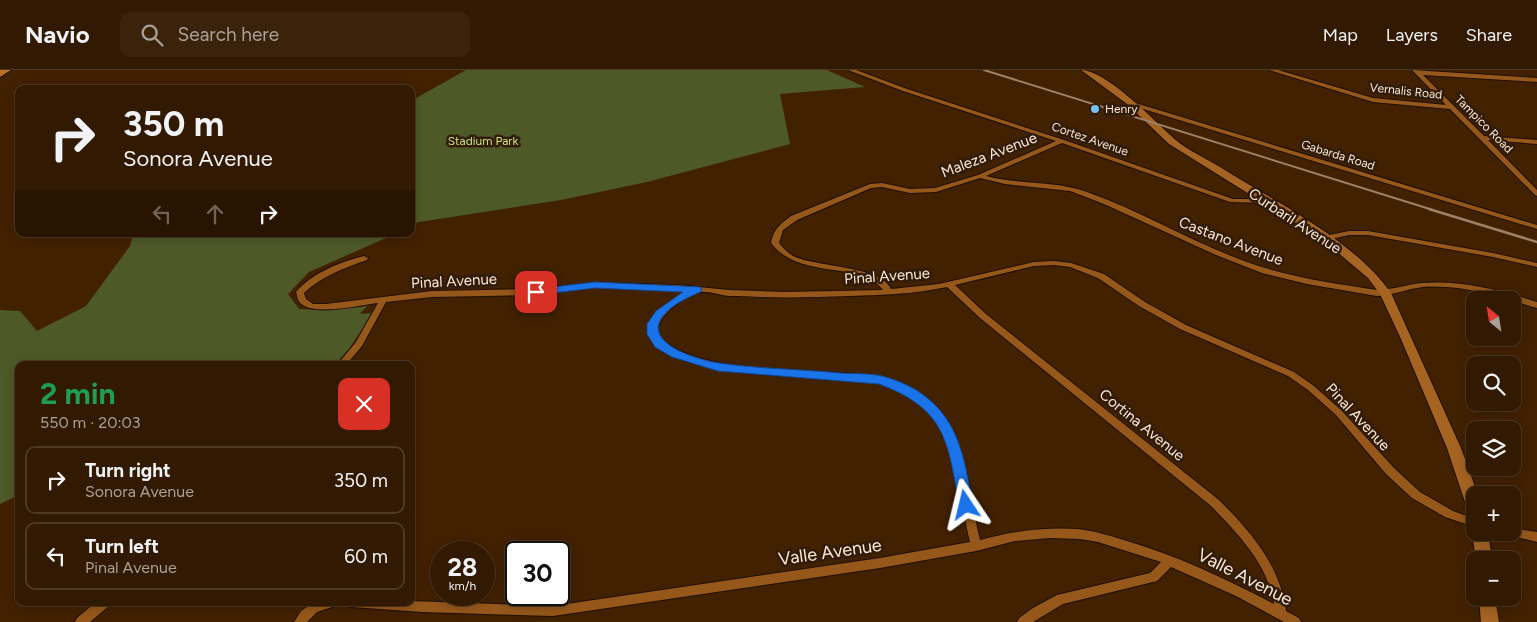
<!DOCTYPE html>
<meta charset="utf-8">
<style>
body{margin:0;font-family:Figtree,sans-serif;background:#3a220b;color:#f1f3f6;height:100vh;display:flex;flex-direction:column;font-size:19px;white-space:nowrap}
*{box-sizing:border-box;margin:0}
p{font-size:16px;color:#a8a099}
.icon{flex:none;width:28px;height:28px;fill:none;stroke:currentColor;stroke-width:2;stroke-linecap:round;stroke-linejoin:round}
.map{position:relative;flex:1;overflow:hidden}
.side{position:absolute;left:15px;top:291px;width:400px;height:245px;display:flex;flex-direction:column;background:#321901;border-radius:10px;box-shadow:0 2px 12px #0003,0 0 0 1px #4d3823}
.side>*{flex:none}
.banner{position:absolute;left:15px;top:15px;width:400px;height:152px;border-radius:10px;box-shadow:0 2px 12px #0003,0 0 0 1px #4d3823;background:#321901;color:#f1f3f6;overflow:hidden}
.needle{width:32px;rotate:330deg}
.controls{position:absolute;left:1466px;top:221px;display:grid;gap:10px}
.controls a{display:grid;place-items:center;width:55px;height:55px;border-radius:10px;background:#321901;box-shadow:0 2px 12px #0003,0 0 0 1px #4d3823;font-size:25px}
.speed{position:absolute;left:430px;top:471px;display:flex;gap:10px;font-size:25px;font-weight:700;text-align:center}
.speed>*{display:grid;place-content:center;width:65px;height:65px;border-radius:50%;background:#321901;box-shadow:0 2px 12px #0003,0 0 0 1px #4d3823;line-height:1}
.speed small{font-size:12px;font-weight:400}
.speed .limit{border:2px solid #111;border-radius:8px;background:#fff;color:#111}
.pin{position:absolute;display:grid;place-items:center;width:42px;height:42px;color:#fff;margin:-21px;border-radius:10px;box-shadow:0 2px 8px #0006}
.me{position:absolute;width:55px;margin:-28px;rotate:350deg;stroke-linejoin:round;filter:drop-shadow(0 0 4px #0008)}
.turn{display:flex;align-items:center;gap:18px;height:105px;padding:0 25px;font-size:22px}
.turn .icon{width:65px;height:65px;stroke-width:2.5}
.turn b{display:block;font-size:35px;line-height:42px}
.lanes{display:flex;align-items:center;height:48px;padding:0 25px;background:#0003;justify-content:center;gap:25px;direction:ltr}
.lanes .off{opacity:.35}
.round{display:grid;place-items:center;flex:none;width:52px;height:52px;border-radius:10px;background:#3a220b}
.headline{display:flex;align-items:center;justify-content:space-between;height:85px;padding:0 25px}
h1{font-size:30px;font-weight:700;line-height:38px;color:#1e9e55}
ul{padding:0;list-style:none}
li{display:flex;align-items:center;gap:15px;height:68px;margin:0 10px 8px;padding:0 15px;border:2px solid #4d3823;border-radius:10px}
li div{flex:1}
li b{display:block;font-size:19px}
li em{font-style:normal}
header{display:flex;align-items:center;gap:30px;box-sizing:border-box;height:70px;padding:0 25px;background:#321901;border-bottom:1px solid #4d3823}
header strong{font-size:24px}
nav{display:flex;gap:28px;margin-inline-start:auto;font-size:18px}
.search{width:350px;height:45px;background:#3a220b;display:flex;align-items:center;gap:12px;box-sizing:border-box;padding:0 18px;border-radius:10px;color:#a8a099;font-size:19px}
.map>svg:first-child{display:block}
.green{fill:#4e5928}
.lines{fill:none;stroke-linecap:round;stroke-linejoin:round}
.street-casing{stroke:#210e00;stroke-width:2}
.secondary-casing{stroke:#210e00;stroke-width:2}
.primary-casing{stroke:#210e00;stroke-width:2}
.street{fill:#96581a;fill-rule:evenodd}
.secondary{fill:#a66423;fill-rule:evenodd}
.primary{fill:#b76f2b;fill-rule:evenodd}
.rail-far1{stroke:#9d8168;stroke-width:2}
.rail{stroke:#9d8168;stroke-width:2.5}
.route{fill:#1a73e8;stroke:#114b97}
.poi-dot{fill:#73c1f6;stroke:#301c09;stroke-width:2}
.labels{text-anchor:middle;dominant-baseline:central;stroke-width:5;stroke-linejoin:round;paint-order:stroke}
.far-street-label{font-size:12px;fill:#fce6d5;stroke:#301c09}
.far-poi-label{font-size:12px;fill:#fce6d5;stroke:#301c09;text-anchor:start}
.far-park-label{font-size:12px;fill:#cbe478;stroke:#301c09}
.street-label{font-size:15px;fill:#fce6d5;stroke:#301c09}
.near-street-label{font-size:18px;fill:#fce6d5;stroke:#301c09}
</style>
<header>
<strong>Navio</strong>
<div class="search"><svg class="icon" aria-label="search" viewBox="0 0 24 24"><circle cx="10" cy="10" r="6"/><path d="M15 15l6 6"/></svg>Search here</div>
<nav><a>Map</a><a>Layers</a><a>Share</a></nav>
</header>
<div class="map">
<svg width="1537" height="552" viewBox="0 0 1537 552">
<rect width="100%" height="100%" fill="#422101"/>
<!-- green -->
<path class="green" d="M466 0H827L865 17 780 24 790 74 647 112 561 130 419 152 411 156V31Z
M133 164H395L309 202 288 224 299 239 320 240 367 236 360 244 373 243 349 279 335 295H19V425L0 434V240L20 241 37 261 86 236 130 176Z"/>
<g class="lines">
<!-- street casing -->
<g class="street-casing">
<path id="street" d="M848 0H856L907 19 1064 70 1233 129H1266L1270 131 1266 133 1230 132 1062 73 986 106C1019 115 1055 110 1087 122 1141 141 1190 171 1244 191 1287 207 1332 213 1377 220 1393 220 1407 214 1423 213 1462 210 1500 220 1537 232V238C1499 227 1463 214 1423 217 1407 219 1393 225 1377 226L1307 214 1262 203 1216 185 1104 134 1070 121 1005 114 980 108 936 122 910 123 882 117 871 118 797 150 783 160 779 173C783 178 787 182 793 186 815 197 882 196 891 219L939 214 1034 192 1054 191 1071 193 1104 204 1145 232 1186 255 1294 302 1314 316 1342 341 1394 398 1420 422 1453 441 1475 449V457L1445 447 1412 428 1386 404 1336 345 1308 320 1288 306 1180 259 1139 236 1098 208 1070 197 1054 195 1034 196 955 215 986 244 1219 430C1251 462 1280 495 1286 541L1299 548 1301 552H1284L1236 526 1171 497 1157 511 1153 512 1063 534 1033 552H1017L1019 548 1033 538 1057 525 1150 503 1161 492 1098 472 1080 469 1050 468 1015 471 976 481 880 498 553 546 422 542 352 537 348 536 346 532H411V531L553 536 880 488 970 472C958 425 960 363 917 330 906 322 892 315 879 313 823 304 766 309 710 297 696 294 679 290 667 282 663 279 659 275 656 272 634 251 672 230 688 221L595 217 535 225 432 227 386 232 362 276 346 295H337L356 272 378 233C361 235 307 248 298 230 297 227 297 225 296 222 312 203 340 192 364 186L368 188 367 190C344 198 322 206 304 223L306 229 313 234H326L432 221 535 219 595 213 678 215 729 220 785 222 883 220C862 190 800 211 771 173 773 160 781 153 791 146L870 114 882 113 910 119 935 118 978 105 1056 71 903 21ZM947 217 980 248 1211 436C1238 464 1268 494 1274 534 1226 509 1178 486 1127 471 1111 466 1095 461 1078 459 1042 457 1015 461 980 470 971 434 968 395 952 361 923 299 855 304 797 301 759 299 718 297 682 282 674 279 659 270 658 261 655 247 688 223 699 222 709 221 719 225 729 226 739 226 749 226 759 227 789 228 819 227 850 226 882 225 915 224 947 217Z
M1269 0H1278L1373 28 1446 35 1412 0 1537 8V12L1423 5 1484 66 1537 70V74L1488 70 1537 120V126L1535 125 1450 39 1373 32Z
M1132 32 1537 155V159L1130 35 1129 34Z
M1349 161H1368L1493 183 1537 193V197L1493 187 1368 165H1349L1327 170 1323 168 1324 166Z
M1512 458 1537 462V472L1508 465 1507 462H1512Z
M96 532H111L109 536 90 552H75L77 548Z
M313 533 337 532 335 536 317 542 307 552H294L301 541Z"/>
</g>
<!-- secondary casing -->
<g class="secondary-casing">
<path id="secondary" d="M1081 0C1105 0 1151 47 1169 64 1183 78 1203 87 1220 97 1274 131 1354 170 1391 223L1461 378 1478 425H1475V444L1470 442 1467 438 1447 378 1401 269 1380 224 1368 208 1323 170 1169 74 1127 34Z
M1475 457V462H1488L1492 490H1476L1472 462Z
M1479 528H1495L1499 552H1481Z"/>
</g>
<!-- primary casing -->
<g class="primary-casing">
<path id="primary" d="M0 0H11L0 7Z"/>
</g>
<!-- street -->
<use href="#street" class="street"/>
<!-- secondary -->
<use href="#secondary" class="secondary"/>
<!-- primary -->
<use href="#primary" class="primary"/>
<!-- rail-far1 -->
<path class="rail-far1" d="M984 0 1433 140"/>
<!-- rail -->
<path class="rail" d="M1429 139 1537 172"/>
</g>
<!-- route -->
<path class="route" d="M595 212 700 217 702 220 700 222C687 228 664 238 659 253 651 277 703 291 719 293 759 299 800 299 840 303 854 304 868 303 882 306 897 310 914 317 926 327 961 354 965 395 973 435L971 439 966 441 961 439 959 435C948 371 946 339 879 314L718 301 672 287 655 277 647 264V254L656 241 683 222 595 218 536 225 530 222 536 219Z"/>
<!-- markers -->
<circle class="poi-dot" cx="1095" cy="39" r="5"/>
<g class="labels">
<!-- far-street labels -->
<g class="far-street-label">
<text transform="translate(1406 21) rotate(6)">Vernalis Road</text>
<text transform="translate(1484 54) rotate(45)">Tampico Road</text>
<text transform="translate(1090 69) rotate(19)">Cortez Avenue</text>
<text transform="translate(1338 85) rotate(17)">Gabarda Road</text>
</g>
<!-- far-poi labels -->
<g class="far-poi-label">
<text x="1105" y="39">Henry</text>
</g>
<!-- far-park labels -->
<g class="far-park-label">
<text x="483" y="71">Stadium Park</text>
</g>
<!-- street labels -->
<g class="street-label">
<text transform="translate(989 85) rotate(-21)">Maleza Avenue</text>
<text transform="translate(1295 151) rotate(33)">Curbaril Avenue</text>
<text transform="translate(1231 171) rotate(21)">Castano Avenue</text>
<text transform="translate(887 206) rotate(-4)">Pinal Avenue</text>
<text transform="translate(454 211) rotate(-3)">Pinal Avenue</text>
<text transform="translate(1358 347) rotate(47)">Pinal Avenue</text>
<text transform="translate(1142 355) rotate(39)">Cortina Avenue</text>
</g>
<!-- near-street labels -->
<g class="near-street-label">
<text transform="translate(830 482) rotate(-8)">Valle Avenue</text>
<text transform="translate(1245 507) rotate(27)">Valle Avenue</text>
</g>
</g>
</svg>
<div class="controls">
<a><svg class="needle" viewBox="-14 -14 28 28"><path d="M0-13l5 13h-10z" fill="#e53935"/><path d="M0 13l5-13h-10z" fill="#a8a099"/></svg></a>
<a><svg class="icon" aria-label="search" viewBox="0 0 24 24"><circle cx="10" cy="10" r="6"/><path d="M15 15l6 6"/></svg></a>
<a><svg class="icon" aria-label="layers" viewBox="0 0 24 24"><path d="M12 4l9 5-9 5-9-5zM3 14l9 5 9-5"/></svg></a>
<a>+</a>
<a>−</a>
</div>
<div class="speed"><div>28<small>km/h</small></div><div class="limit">30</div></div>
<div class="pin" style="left:536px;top:222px;background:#d93025"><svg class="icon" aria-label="arrive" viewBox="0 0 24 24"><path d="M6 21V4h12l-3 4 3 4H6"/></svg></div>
<svg class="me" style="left:966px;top:435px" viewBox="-20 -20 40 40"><path d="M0-17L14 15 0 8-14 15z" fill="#1a73e8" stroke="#fff" stroke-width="4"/></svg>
<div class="banner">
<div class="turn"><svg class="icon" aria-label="right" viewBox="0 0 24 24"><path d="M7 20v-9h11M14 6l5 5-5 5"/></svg><div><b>350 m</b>Sonora Avenue</div></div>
<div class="lanes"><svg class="icon off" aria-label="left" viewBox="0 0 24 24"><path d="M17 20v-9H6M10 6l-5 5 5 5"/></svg><svg class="icon off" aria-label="ahead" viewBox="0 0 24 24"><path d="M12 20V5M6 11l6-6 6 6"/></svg><svg class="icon" aria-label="right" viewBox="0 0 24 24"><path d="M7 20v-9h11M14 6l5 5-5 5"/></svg></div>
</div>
<section class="side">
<div class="headline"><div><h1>2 min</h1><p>550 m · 20:03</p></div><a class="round" style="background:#d93025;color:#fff"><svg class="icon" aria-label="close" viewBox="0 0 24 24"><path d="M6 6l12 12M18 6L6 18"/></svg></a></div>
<ul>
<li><svg class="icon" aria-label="right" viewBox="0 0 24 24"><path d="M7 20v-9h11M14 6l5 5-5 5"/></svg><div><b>Turn right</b><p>Sonora Avenue</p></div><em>350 m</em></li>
<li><svg class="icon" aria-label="left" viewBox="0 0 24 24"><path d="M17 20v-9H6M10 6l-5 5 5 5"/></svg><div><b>Turn left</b><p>Pinal Avenue</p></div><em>60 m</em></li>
</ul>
</section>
</div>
